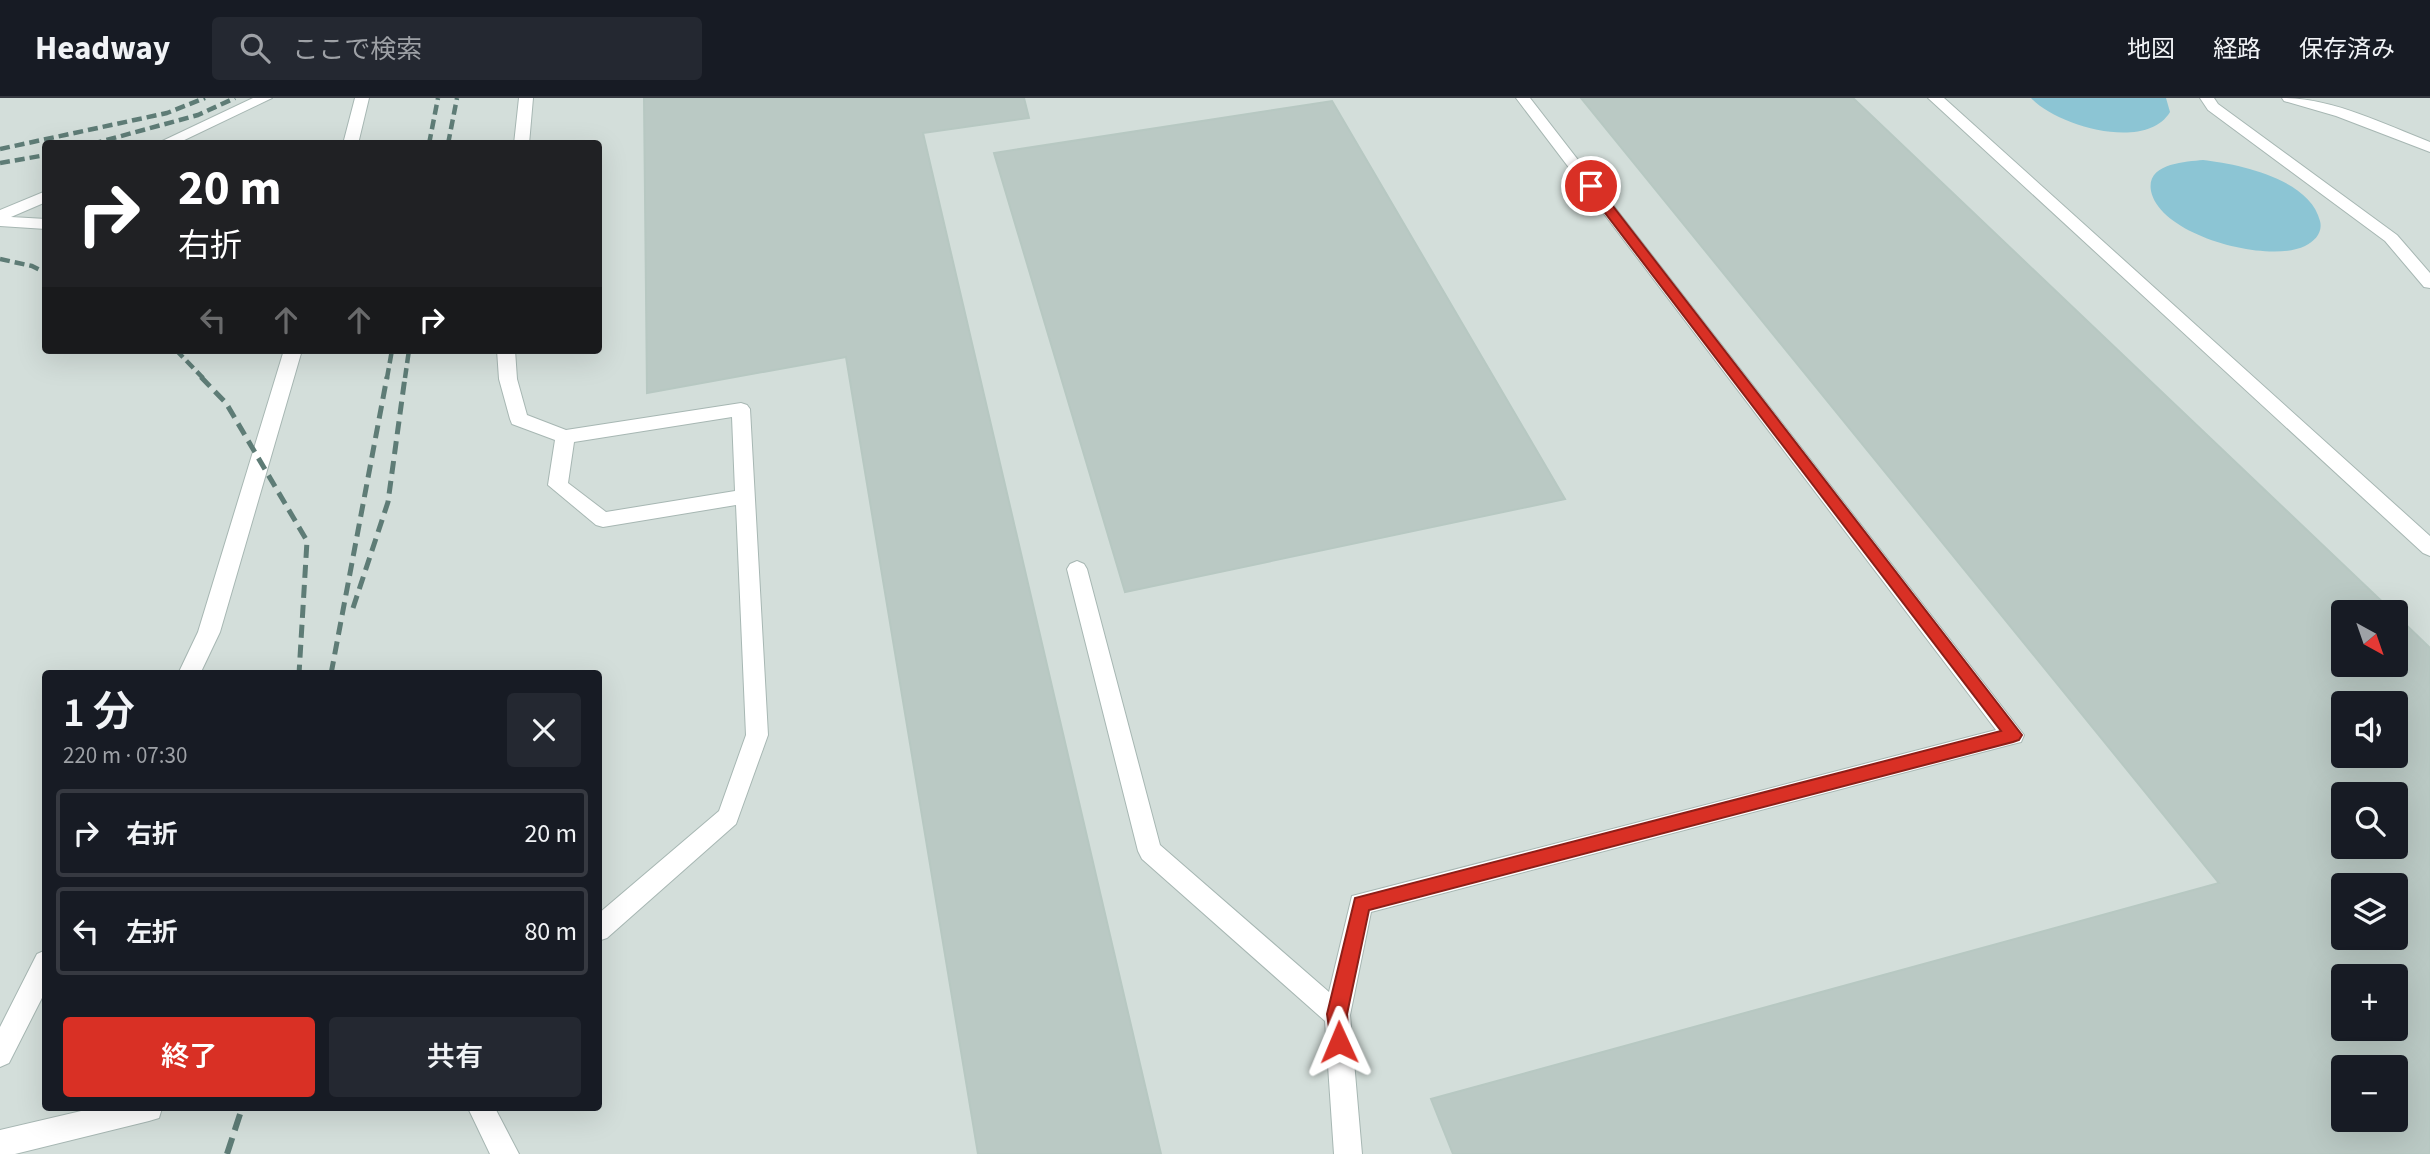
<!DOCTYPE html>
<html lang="ja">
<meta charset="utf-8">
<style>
body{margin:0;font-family:"Source Sans 3","Noto Sans JP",sans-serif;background:#242831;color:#f1f3f6;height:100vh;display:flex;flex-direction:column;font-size:26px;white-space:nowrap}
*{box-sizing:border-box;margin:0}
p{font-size:23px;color:#9ea1a6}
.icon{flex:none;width:38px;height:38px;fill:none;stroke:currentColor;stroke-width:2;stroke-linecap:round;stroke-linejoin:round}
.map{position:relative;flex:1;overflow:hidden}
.drawer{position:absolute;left:42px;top:572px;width:560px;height:441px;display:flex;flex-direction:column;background:#171b24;border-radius:7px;box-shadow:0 7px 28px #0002}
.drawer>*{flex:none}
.top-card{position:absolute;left:42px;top:42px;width:560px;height:214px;border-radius:7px;box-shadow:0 7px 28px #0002;background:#202124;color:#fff;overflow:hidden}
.needle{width:46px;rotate:140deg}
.buttons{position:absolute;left:2331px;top:502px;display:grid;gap:14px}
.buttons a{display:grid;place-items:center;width:77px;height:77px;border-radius:7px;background:#171b24;box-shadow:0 7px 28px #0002;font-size:35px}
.pin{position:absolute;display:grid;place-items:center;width:60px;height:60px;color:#fff;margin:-30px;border:4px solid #fff;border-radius:50%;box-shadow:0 2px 7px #0007}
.me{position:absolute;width:77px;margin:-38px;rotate:359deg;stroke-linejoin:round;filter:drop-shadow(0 0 5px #0008)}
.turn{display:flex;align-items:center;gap:24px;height:147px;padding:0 21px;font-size:32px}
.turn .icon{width:91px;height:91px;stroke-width:2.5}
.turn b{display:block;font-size:49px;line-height:60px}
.lanes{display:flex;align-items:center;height:66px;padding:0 21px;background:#0003;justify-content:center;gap:35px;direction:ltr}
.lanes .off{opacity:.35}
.round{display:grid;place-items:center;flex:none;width:74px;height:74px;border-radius:7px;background:#242831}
.overview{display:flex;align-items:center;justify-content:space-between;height:119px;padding:0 21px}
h1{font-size:42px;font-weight:600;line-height:52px}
.action{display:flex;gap:14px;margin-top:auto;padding:14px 21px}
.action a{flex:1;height:80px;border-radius:7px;background:#d93025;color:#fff;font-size:28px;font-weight:600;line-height:80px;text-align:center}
.action a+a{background:#242831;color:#f1f3f6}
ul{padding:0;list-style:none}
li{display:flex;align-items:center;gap:21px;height:88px;margin:0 14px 10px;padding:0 7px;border:4px solid #363941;border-radius:7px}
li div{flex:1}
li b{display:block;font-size:26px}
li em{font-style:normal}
header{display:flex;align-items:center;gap:42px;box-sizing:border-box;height:98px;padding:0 35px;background:#171b24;border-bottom:2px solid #363941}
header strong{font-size:33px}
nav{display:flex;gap:38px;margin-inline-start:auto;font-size:24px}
.search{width:490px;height:63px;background:#242831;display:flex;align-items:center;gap:18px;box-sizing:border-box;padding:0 24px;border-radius:7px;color:#9ea1a6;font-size:26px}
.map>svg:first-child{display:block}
.built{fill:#d3deda;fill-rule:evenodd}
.water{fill:#8cc5d4}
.building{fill:#bac9c4;stroke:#b7c8c2;stroke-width:2;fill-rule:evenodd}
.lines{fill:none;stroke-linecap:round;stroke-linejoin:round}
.lane-casing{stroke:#a7b7b3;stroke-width:2}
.street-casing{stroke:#a7b7b3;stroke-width:2}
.lane{fill:#fff;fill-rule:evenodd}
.street{fill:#fff;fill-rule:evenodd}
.rail-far2{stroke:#5e7c76;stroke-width:4.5;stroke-dasharray:10 5;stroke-linecap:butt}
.rail-far1{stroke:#5e7c76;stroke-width:5;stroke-dasharray:13 7;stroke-linecap:butt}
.rail{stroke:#5e7c76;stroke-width:6;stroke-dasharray:17 8;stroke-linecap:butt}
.route{fill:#d93025;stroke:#8d1f18;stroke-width:2}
</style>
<header>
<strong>Headway</strong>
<div class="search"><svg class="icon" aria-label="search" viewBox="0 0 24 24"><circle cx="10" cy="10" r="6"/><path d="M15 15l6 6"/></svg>ここで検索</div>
<nav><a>地図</a><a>経路</a><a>保存済み</a></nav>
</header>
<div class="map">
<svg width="2430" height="1056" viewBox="0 0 2430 1056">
<rect width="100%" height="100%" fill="#e5eeeb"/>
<!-- built -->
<path class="built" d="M0 0H2430V1056H0ZM46 46H598V252H46ZM2343 514H2396V567H2343ZM46 576H598V1010H46ZM2343 606H2396V658H2343ZM2343 696H2396V749H2343ZM2343 788H2396V840H2343ZM2343 878H2396V931H2343ZM2343 970H2396V1022H2343Z"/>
<!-- water -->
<path class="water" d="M2031 0H2166L2170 14C2146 54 2057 28 2031 0Z
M2203 62C2239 66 2310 81 2320 123 2323 134 2315 143 2305 148 2269 166 2160 138 2151 93 2146 65 2185 64 2203 62Z"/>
<!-- building -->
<path class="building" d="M644 0H1024L1029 20 923 35 1161 1056H978L846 259 647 295Z
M1581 0H1853L2393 514H2343V567H2396V517L2430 550V1056H1453L1431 1001 2219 785ZM2343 606H2396V658H2343ZM2343 696H2396V749H2343ZM2343 788H2396V840H2343ZM2343 878H2396V931H2343ZM2343 970H2396V1022H2343Z
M1332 3 1565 401 1125 494 994 55Z"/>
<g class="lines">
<!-- lane casing -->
<g class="lane-casing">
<path id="lane" d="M519 0H533L529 46H514Z
M1516 0H1530L2024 637 2021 644 2013 646 1371 814 1350 917 1362 1056H1334L1325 923 1142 761 1138 753 1067 471 1070 466 1077 463 1084 466 1087 471 1160 747 1329 894 1352 798 1996 632Z
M2200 0H2214L2218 6 2397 137 2430 175V190L2424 189 2385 143 2208 12Z
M497 252H515L517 281 527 317 566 332 741 305 747 307 750 311 768 637 736 726 607 840 598 843V816L719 713 746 637 736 407 603 429 596 427 548 387 555 342 512 326 510 321 499 281ZM732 319 735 393 606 414 568 385 574 344Z
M94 1010H162L159 1020 149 1023 15 1056H0V1032Z
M468 1010H495L519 1056H490Z"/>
</g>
<!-- street casing -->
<g class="street-casing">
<path id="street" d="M253 0H272L176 46H156Z
M355 0H369L358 46H343Z
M1928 0H1944L2430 438V458L2423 455Z
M2282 0C2333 0 2383 26 2430 44V54L2336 18 2284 3Z
M46 93V104L11 119 46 121V131L0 128V112Z
M284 252H302L220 534 200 576H178L198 534Z
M46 852V892L9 965 0 969V929L37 856Z"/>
</g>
<!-- lane -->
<use href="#lane" class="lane"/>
<!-- street -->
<use href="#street" class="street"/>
<!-- rail-far2 -->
<path class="rail-far2" d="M92 46 198 17 235 0
M429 46 438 0
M448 46 457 0
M0 51 167 15 205 0
M0 65 46 57
M0 161 32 168 46 175
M176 252 203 280
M387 280 392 252
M405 280 409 252"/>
<!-- rail-far1 -->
<path class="rail-far1" d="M201 279 226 305 307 443 299 576
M353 510 388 404 405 279
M331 576 387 279"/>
<!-- rail -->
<path class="rail" d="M227 1056 242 1010"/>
</g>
<!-- route -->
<path class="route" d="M1586 85H1595L2022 637 2019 642 2013 644 1369 812 1347 916 1349 944 1346 951 1339 954 1332 951 1327 916 1355 800 2001 633 1586 90Z"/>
</svg>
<div class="buttons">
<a><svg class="needle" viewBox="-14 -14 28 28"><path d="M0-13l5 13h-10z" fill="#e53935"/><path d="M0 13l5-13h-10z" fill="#9ea1a6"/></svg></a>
<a><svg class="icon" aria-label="sound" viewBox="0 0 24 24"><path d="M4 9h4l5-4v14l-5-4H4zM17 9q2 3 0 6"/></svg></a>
<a><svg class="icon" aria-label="search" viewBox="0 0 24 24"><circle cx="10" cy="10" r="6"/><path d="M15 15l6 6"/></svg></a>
<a><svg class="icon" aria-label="layers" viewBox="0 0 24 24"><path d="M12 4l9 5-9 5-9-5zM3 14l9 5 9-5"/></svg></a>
<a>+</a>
<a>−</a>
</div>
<div class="pin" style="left:1591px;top:88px;background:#d93025"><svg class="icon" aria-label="arrive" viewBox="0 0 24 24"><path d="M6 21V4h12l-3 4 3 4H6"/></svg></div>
<svg class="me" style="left:1339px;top:944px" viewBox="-20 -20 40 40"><path d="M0-17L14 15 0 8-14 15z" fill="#d93025" stroke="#fff" stroke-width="4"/></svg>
<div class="top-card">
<div class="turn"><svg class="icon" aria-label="right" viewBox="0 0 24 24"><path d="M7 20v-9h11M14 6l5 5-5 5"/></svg><div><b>20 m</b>右折</div></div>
<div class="lanes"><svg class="icon off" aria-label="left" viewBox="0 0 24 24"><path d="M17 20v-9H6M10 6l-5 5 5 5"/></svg><svg class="icon off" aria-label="ahead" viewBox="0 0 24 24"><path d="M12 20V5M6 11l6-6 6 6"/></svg><svg class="icon off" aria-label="ahead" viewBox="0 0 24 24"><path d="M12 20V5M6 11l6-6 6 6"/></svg><svg class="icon" aria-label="right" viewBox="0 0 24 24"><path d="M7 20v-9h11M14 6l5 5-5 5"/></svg></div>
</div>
<section class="drawer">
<div class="overview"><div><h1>1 分</h1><p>220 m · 07:30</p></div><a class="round"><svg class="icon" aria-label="close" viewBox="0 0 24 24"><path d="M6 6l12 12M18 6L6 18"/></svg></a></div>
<ul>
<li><svg class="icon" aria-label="right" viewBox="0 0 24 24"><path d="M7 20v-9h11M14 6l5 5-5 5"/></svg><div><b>右折</b></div><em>20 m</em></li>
<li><svg class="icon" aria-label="left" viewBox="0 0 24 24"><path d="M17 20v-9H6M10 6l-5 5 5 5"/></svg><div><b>左折</b></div><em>80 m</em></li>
</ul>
<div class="action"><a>終了</a><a>共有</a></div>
</section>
</div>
